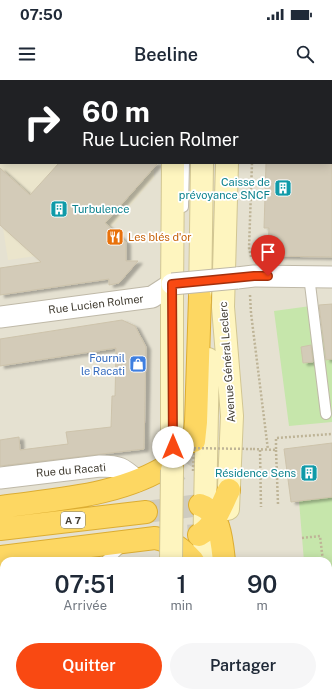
<!DOCTYPE html>
<html lang="fr">
<meta charset="utf-8">
<style>
body{margin:0;font-family:"Public Sans",sans-serif;background:#f6f6f7;color:#1f2937;height:100vh;display:flex;flex-direction:column;font-size:15px;white-space:nowrap}
*{box-sizing:border-box;margin:0}
p{font-size:13px;color:#747a83}
.icon{flex:none;width:22px;height:22px;fill:none;stroke:currentColor;stroke-width:2;stroke-linecap:round;stroke-linejoin:round}
.map{position:relative;flex:1;overflow:hidden}
.panel{position:absolute;left:0px;top:477px;width:332px;height:140px;display:flex;flex-direction:column;background:#fff;border-radius:12px 12px 0 0;box-shadow:0 2px 10px #0003}
.panel>*{flex:none}
.top-card{position:absolute;left:0px;top:0px;width:332px;height:84px;box-shadow:0 2px 10px #0003;background:#202124;color:#fff;overflow:hidden}
.pin{position:absolute;display:grid;place-items:center;width:34px;height:34px;color:#fff;margin:-41px -17px;border-radius:50% 50% 50% 0;rotate:-45deg;box-shadow:0 0 4px #0007}
.pin .icon{rotate:45deg}
.me{position:absolute;width:44px;margin:-22px;rotate:0deg;stroke-linejoin:round;filter:drop-shadow(0 0 3px #0008)}
.turn{display:flex;align-items:center;gap:14px;height:84px;padding:0 16px;font-size:18px}
.turn .icon{width:52px;height:52px;stroke-width:2.5}
.turn b{display:block;font-size:28px;line-height:34px}
.eta{display:flex;justify-content:space-evenly;align-items:center;height:68px;text-align:center}
.eta b{font-size:24px;font-weight:600;line-height:28px}
.primary-button{display:flex;gap:8px;margin-top:auto;padding:8px 16px}
.primary-button a{flex:1;height:46px;border-radius:24px;background:#f94912;color:#fff;font-size:16px;font-weight:600;line-height:46px;text-align:center}
.primary-button a+a{background:#f6f6f7;color:#1f2937}
.status{display:flex;justify-content:space-between;align-items:center;height:28px;padding:0 20px;background:#fff;direction:ltr}
.status svg{height:11px;fill:currentColor}
header{display:flex;justify-content:space-between;align-items:center;height:52px;padding:0 16px;background:#fff;font-size:18px;font-weight:600}
.map>svg:first-child{display:block}
.residential{fill:#e5e1d1;fill-rule:evenodd}
.education{fill:#ebe5cc}
.green{fill:#c6e6ab}
.building{fill:#d3cbb8;stroke:#cdc3ab;filter:url(#shadow)}
.lines{fill:none;stroke-linecap:round;stroke-linejoin:round}
.highway-tunnel{stroke:#cecbbf;stroke-width:22;stroke-dasharray:22 11;stroke-linecap:butt}
.lane-casing{stroke:#bfb9a8;stroke-width:12}
.street-casing{stroke:#bfb9a8;stroke-width:23}
.secondary-casing{stroke:#d2c692;stroke-width:24}
.highway-casing{stroke:#dcad32;stroke-width:24}
.path{stroke:#beb497;stroke-width:2.5;stroke-dasharray:2 2;stroke-linecap:butt}
.lane{stroke:#fff;stroke-width:10}
.street{stroke:#fff;stroke-width:21}
.secondary{stroke:#fef5bf;stroke-width:22}
.highway{stroke:#fdd762;stroke-width:22}
.street-bridge-casing{stroke:#bfb9a8;stroke-width:23;stroke-linecap:butt}
.secondary-bridge-casing{stroke:#d2c692;stroke-width:24;stroke-linecap:butt}
.path-bridge{stroke:#beb497;stroke-width:2.5;stroke-dasharray:2 2;stroke-linecap:butt}
.street-bridge{stroke:#fff;stroke-width:21}
.secondary-bridge{stroke:#fef5bf;stroke-width:22}
.route-casing{stroke:#a22f0c;stroke-width:10}
.route{stroke:#f94912;stroke-width:7}
.labels{text-anchor:middle;dominant-baseline:central;stroke-width:3.5;stroke-linejoin:round;paint-order:stroke}
.shield{fill:#fff;stroke:#7b7870;stroke-width:1}
.shield-label{font-size:10px;font-weight:bold;fill:#433e33}
.culture-label{font-size:11px;fill:#0d838f;stroke:#fff;text-anchor:end}
.food-label{font-size:11px;fill:#c56008;stroke:#fff;text-anchor:start}
.street-label{font-size:11px;fill:#433e33;stroke:#fff}
.shop-label{font-size:11px;fill:#366cbe;stroke:#fff;text-anchor:end}
</style>
<div class="status"><b>07:50</b><svg viewBox="0 0 49 12"><path d="M0 12V9h3v3zM5 12V6h3v6zM10 12V3h3v9zM15 12V0h3v12zM26 1h20v11H26zM47 4h2v5h-2z"/></svg></div>
<header><svg class="icon" aria-label="menu" viewBox="0 0 24 24"><path d="M4 6h16M4 12h16M4 18h16"/></svg>Beeline<svg class="icon" aria-label="search" viewBox="0 0 24 24"><circle cx="10" cy="10" r="6"/><path d="M15 15l6 6"/></svg></header>
<div class="map">
<svg width="332" height="617" viewBox="0 0 332 617">
<defs>
<filter id="shadow"><feDropShadow dx="4.5" dy="2.5" stdDeviation="1" flood-color="#0004"/></filter>
</defs>
<rect width="100%" height="100%" fill="#f1eee2"/>
<!-- residential -->
<path class="residential" d="M0 0H332V617H0ZM1 1H331V83H1ZM4 481H328V613H4Z"/>
<!-- education -->
<path class="education" d="M0 0H156L1 1V83H154V98L111 148 108 145 86 169 8 180 3 148 0 145Z"/>
<!-- green -->
<path class="green" d="M318 225 321 250 330 249 332 262V342L289 346 274 231Z
M332 417V490H328V481H304L299 421Z"/>
<!-- building -->
<path class="building" d="M59 83H158L105 143 126 162V181H138L119 203 109 205V199L0 215V188L41 182 0 145V88L30 115Z
M266 83H332V177L268 176 269 148H264Z
M332 224V279L326 280 319 225Z
M122 240 135 246 146 267 144 369 0 386V360L19 357 20 370 68 364 66 352 111 347 112 316H115L116 273V268L0 286V259Z
M311 265 313 282 303 283 301 267Z
M332 363V417L291 422 284 369Z"/>
<g class="lines">
<!-- highway-tunnel -->
<path class="highway-tunnel" d="M159 402C180 395 187 380 194 361
M146 432 200 425
M155 458 199 455"/>
<!-- lane casing -->
<g class="lane-casing">
<path id="lane" d="M186 1V0
M183 127 184 83
M309 196 326 334
M106 481 122 466
M0 502H4"/>
</g>
<!-- street casing -->
<g class="street-casing">
<path id="street" d="M237 198 254 196 332 197
M0 237 152 217 172 204
M0 398 100 386C120 386 122 388 137 401
M0 528H4"/>
</g>
<!-- secondary casing -->
<g class="secondary-casing">
<path id="secondary" d="M174 1V0
M203 1V0
M228 1V0
M227 83 223 227 232 336 228 429
M200 220 202 83
M172 390V217L173 83
M204 481 208 279
M165 617 166 613
M201 617V613
M223 617V613"/>
</g>
<!-- highway casing -->
<g class="highway-casing">
<path id="highway" d="M194 361 196 342 200 217
M200 425C220 431 222 463 224 481
M0 427C58 419 122 416 172 383
M0 449 146 432
M199 455C215 446 221 426 229 410
M0 477 155 458C173 462 181 468 193 481"/>
</g>
<!-- path -->
<path class="path" d="M137 1 138 0
M254 1V0
M251 177 249 168 252 83
M250 215 251 233 268 370
M253 369 276 370V358L332 354
M260 370 261 427
M276 370 278 424
M302 458 320 456 323 481
M328 485 332 484"/>
<!-- lane -->
<use href="#lane" class="lane"/>
<!-- street -->
<use href="#street" class="street"/>
<!-- secondary -->
<use href="#secondary" class="secondary"/>
<!-- highway -->
<use href="#highway" class="highway"/>
<!-- street-bridge casing -->
<g class="street-bridge-casing">
<path id="street-bridge" d="M172 204 237 198"/>
</g>
<!-- secondary-bridge casing -->
<g class="secondary-bridge-casing">
<path id="secondary-bridge" d="M171 481 172 390"/>
</g>
<!-- path-bridge -->
<path class="path-bridge" d="M186 368 253 369
M193 391 194 368"/>
<!-- street-bridge -->
<use href="#street-bridge" class="street-bridge"/>
<!-- secondary-bridge -->
<use href="#secondary-bridge" class="secondary-bridge"/>
</g>
<g class="lines">
<!-- route casing -->
<g class="route-casing">
<path id="route" d="M173 367 172 204 254 196H268"/>
</g>
<!-- route -->
<use href="#route" class="route"/>
</g>
<!-- icons -->
<defs>
<g id="building-square" transform="scale(0.9)"><rect x="-9" y="-9" width="18" height="18" rx="4" fill="#0f9aa8" stroke="#fff"/><path d="M-4-6H4V6H1V3H-1V6H-4ZM-2.5-4.3h1.7v1.8h-1.7ZM.8-4.3h1.7v1.8H.8ZM-2.5-1h1.7V.8h-1.7ZM.8-1h1.7V.8H.8Z" fill="#fff"/></g>
<g id="restaurant-square" transform="scale(0.9)"><rect x="-9" y="-9" width="18" height="18" rx="4" fill="#e8710a" stroke="#fff"/><path d="M-5-6h1v4h1v-4h1v4h1v-4h1v5L-1.5 .5V6h-2V.5L-5-1ZM5-6V6H3V1.5H1.5Q1.5-4 5-6Z" fill="#fff"/></g>
<g id="shop-square" transform="scale(0.9)"><rect x="-9" y="-9" width="18" height="18" rx="4" fill="#3f7fe0" stroke="#fff"/><path d="M-5-2.5h2.3a2.7 3.5 0 0 1 5.4 0H5L5.5 6h-11ZM-1.5-2.5h3a1.5 2.3 0 0 0-3 0Z" fill="#fff"/></g>
</defs>
<g fill-rule="evenodd">
<use href="#building-square" x="283" y="108"/>
<use href="#building-square" x="59" y="129"/>
<use href="#restaurant-square" x="115" y="157"/>
<use href="#shop-square" x="138" y="284"/>
<use href="#building-square" x="309" y="393"/>
</g>
<g class="labels">
<!-- shield labels -->
<rect class="shield" x="61" y="432" width="24" height="16" rx="3"/>
<g class="shield-label">
<text x="73" y="440">A 7</text>
</g>
<!-- culture labels -->
<g class="culture-label">
<text x="270" y="102">Caisse de<tspan x="270" dy="13">prévoyance SNCF</tspan></text>
<text x="72" y="129" text-anchor="start">Turbulence</text>
<text x="296" y="393">Résidence Sens</text>
</g>
<!-- food labels -->
<g class="food-label">
<text x="128" y="157">Les blés d'or</text>
</g>
<!-- street labels -->
<g class="street-label">
<text transform="translate(96 224) rotate(-7)">Rue Lucien Rolmer</text>
<text transform="translate(227 282) rotate(-94)">Avenue Général Leclerc</text>
<text transform="translate(71 390) rotate(-5)">Rue du Racati</text>
</g>
<!-- shop labels -->
<g class="shop-label">
<text x="125" y="278">Fournil<tspan x="125" dy="13">le Racati</tspan></text>
</g>
</g>
</svg>
<div class="pin" style="left:268px;top:196px;background:#d93025"><svg class="icon" aria-label="arrive" viewBox="0 0 24 24"><path d="M6 21V4h12l-3 4 3 4H6"/></svg></div>
<svg class="me" style="left:173px;top:367px" viewBox="-20 -20 40 40"><circle r="19" fill="#fff"/><path d="M0-13L10 11 0 6-10 11z" fill="#f94912"/></svg>
<div class="top-card">
<div class="turn"><svg class="icon" aria-label="right" viewBox="0 0 24 24"><path d="M7 20v-9h11M14 6l5 5-5 5"/></svg><div><b>60 m</b>Rue Lucien Rolmer</div></div>
</div>
<section class="panel">
<div class="eta">
<div><b>07:51</b><p>Arrivée</p></div>
<div><b>1</b><p>min</p></div>
<div><b>90</b><p>m</p></div>
</div>
<div class="primary-button"><a>Quitter</a><a>Partager</a></div>
</section>
</div>
